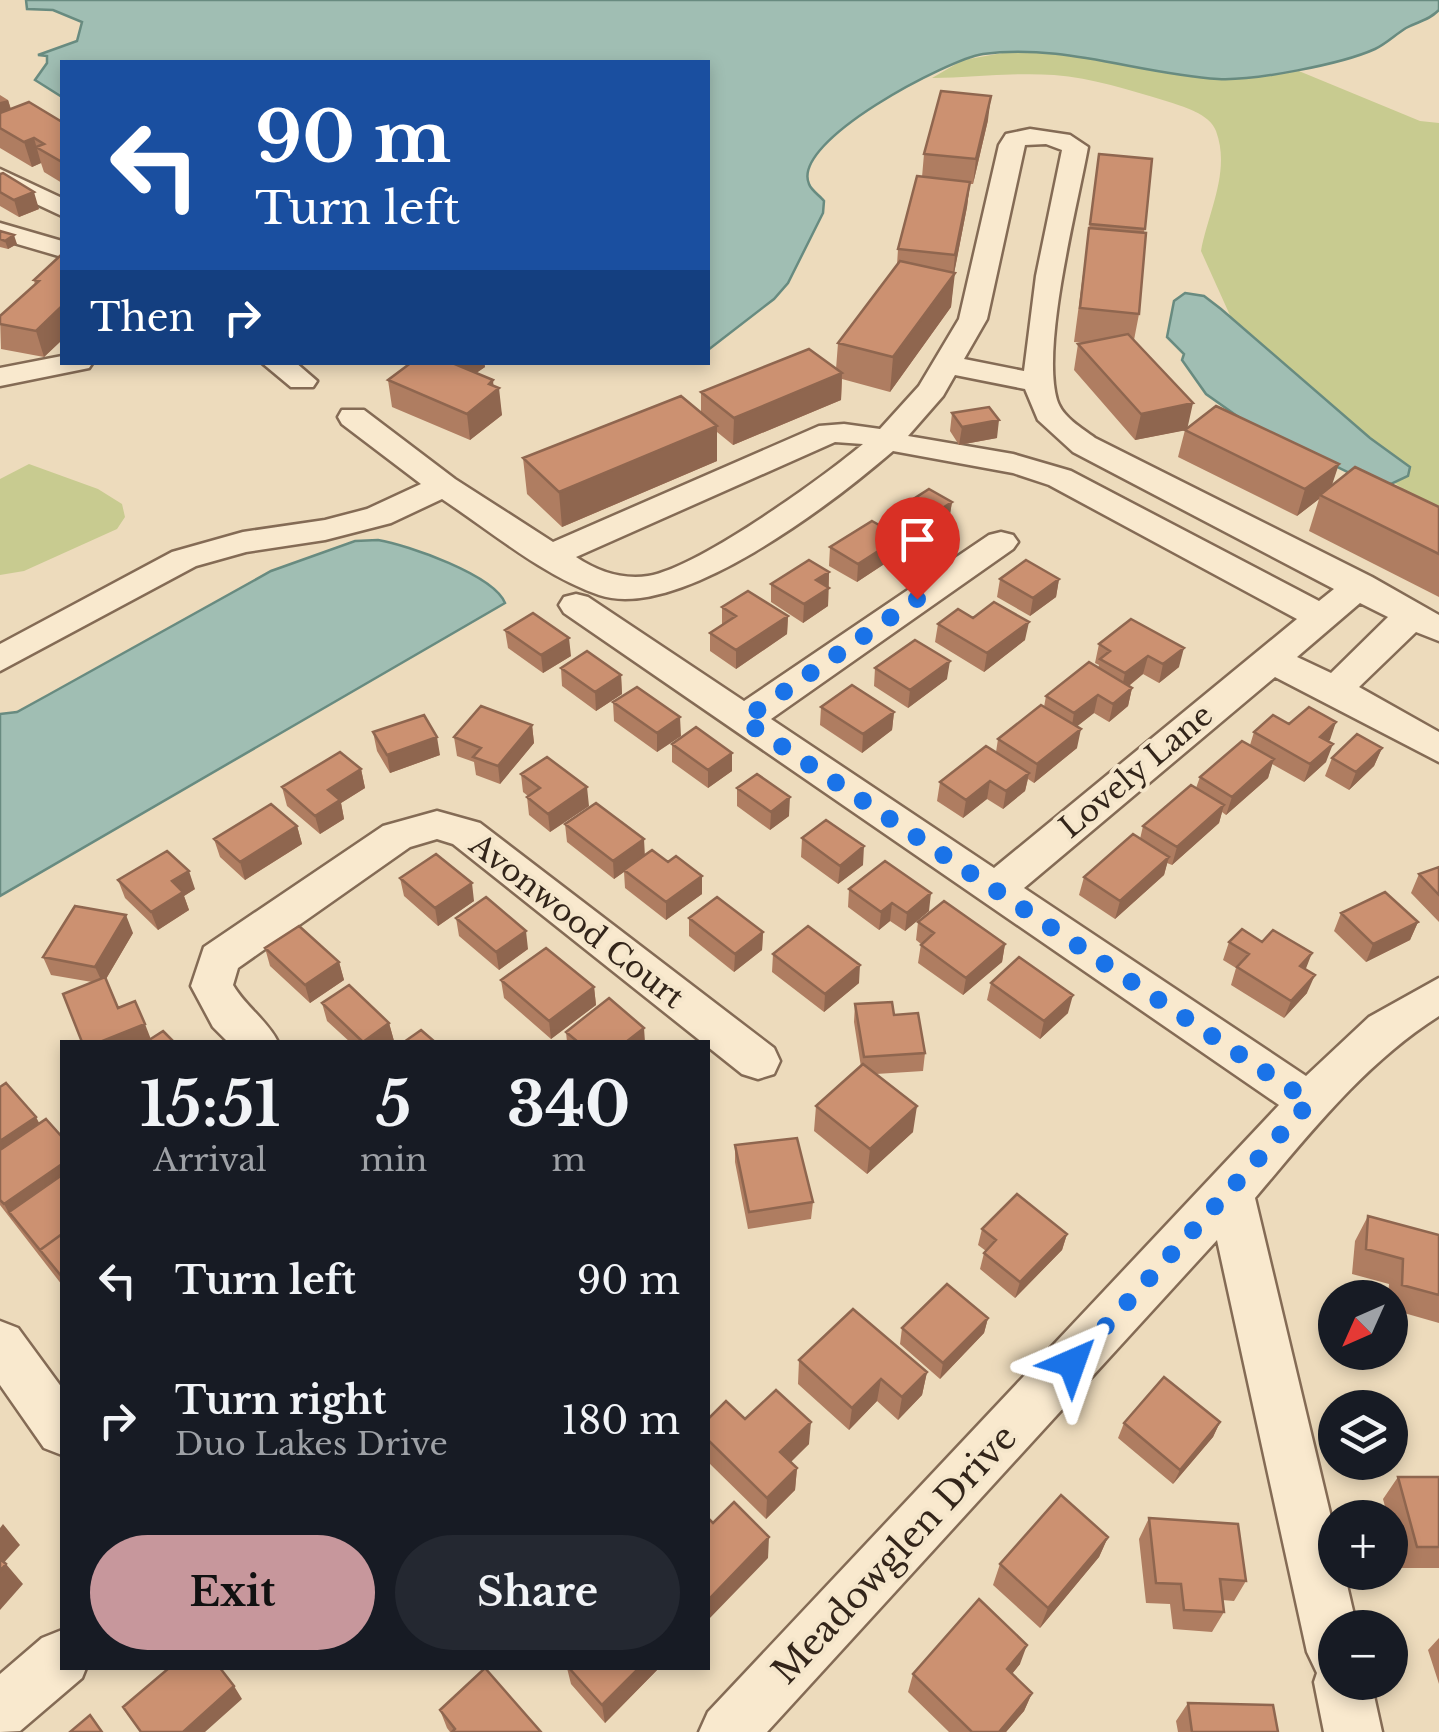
<!DOCTYPE html>
<meta charset="utf-8">
<style>
body{margin:0;font-family:"Libre Baskerville",serif;background:#242831;color:#f1f3f6;height:100vh;display:flex;flex-direction:column;font-size:38px;white-space:nowrap}
*{box-sizing:border-box;margin:0}
p{font-size:32px;color:#9ea1a6}
.icon{flex:none;width:55px;height:55px;fill:none;stroke:currentColor;stroke-width:2;stroke-linecap:round;stroke-linejoin:round}
.map{position:relative;flex:1;overflow:hidden}
.drawer{position:absolute;left:60px;top:1040px;width:650px;height:630px;display:flex;flex-direction:column;background:#171b24;border-radius:0px;box-shadow:0 5px 15px #0003}
.drawer>*{flex:none}
.top-card{position:absolute;left:60px;top:60px;width:650px;height:305px;border-radius:0px;box-shadow:0 5px 15px #0003;background:#1a4fa0;color:#fff;overflow:hidden}
.needle{width:65px;rotate:225deg}
.tools{position:absolute;left:1318px;top:1280px;display:grid;gap:20px}
.tools a{display:grid;place-items:center;width:90px;height:90px;border-radius:50%;background:#171b24;box-shadow:0 5px 15px #0003;font-size:50px}
.pin{position:absolute;display:grid;place-items:center;width:85px;height:85px;color:#fff;margin:-102px -42px;border-radius:50% 50% 50% 0;rotate:-45deg;box-shadow:0 0 10px #0007}
.pin .icon{rotate:45deg}
.me{position:absolute;width:110px;margin:-55px;rotate:43deg;stroke-linejoin:round;filter:drop-shadow(0 0 8px #0008)}
.turn{display:flex;align-items:center;gap:35px;height:210px;padding:0 30px;font-size:45px}
.turn .icon{width:130px;height:130px;stroke-width:2.5}
.turn b{display:block;font-size:70px;line-height:85px}
.then{display:flex;align-items:center;height:95px;padding:0 30px;background:#0003;gap:20px;font-size:38px}
.eta{display:flex;justify-content:space-evenly;align-items:center;height:170px;text-align:center}
.eta b{font-size:60px;font-weight:700;line-height:70px}
.primary-button{display:flex;gap:20px;margin-top:auto;padding:20px 30px}
.primary-button a{flex:1;height:115px;border-radius:60px;background:#c7979c;color:#111;font-size:40px;font-weight:700;line-height:115px;text-align:center}
.primary-button a+a{background:#242831;color:#f1f3f6}
ul{padding:0;list-style:none}
li{display:flex;align-items:center;gap:30px;height:140px;padding:0 30px}
li div{flex:1}
li b{display:block;font-size:38px}
li em{font-style:normal}
.map>svg:first-child{display:block}
.green{fill:#c8cb90}
.water{fill:#a0beb3;stroke:#688b80;stroke-width:2.5}
.lines{fill:none;stroke-linecap:round;stroke-linejoin:round}
.minor-casing{stroke:#846b55;stroke-width:5}
.minor{fill:#f9e9ce;fill-rule:evenodd}
.wall{fill:#af7d61}
.shaded-wall{fill:#8f664f}
.building{fill:#cc9171;stroke:#8f664f;stroke-width:2.5}
.route{stroke:#1a73e8;stroke-width:18;stroke-dasharray:0 32.4}
.labels{text-anchor:middle;dominant-baseline:central;stroke-width:8;stroke-linejoin:round;paint-order:stroke}
.street-label{font-size:30px;fill:#33251a;stroke:#f5e6cb}
.near-street-label{font-size:35px;fill:#33251a;stroke:#f5e6cb}
</style>
<div class="map">
<svg width="1439" height="1732" viewBox="0 0 1439 1732">
<rect width="100%" height="100%" fill="#eddbbc"/>
<!-- green -->
<path class="green" d="M1008 52 1052 53 1214 79 1294 69 1420 121 1439 123V514L1373 468 1233 322 1201 251C1208 213 1231 171 1216 131 1210 114 1182 106 1166 101 1129 90 1093 78 1054 75 1013 72 972 78 932 78L963 60Z
M29 464 98 489 122 504 125 517 117 529 24 571 0 575V479Z"/>
<!-- water -->
<path class="water" d="M26 0H1439V10C1428 21 1419 21 1406 28 1396 34 1386 44 1375 49 1342 64 1254 81 1218 79 1140 74 1061 43 983 54 949 59 790 141 809 184 811 190 820 196 824 201L823 213 788 283 774 299 708 350V62H62V97L35 80 47 63V56L38 55 77 41 82 22 53 10 27 9Z
M1185 293 1204 296 1221 309 1370 438 1410 467 1408 476 1391 484 1360 478 1247 423 1206 394 1182 360 1184 354 1167 337 1174 301Z
M378 540C408 545 494 575 505 603L0 896V714L17 712 48 695 271 571 355 541Z"/>
<g class="lines">
<!-- minor casing -->
<g class="minor-casing">
<path id="minor" d="M1030 129 1070 135 1088 147C1077 208 1041 345 1057 400 1062 417 1082 428 1095 438L1372 577 1439 615V641L1416 632 1359 687 1439 732V762L1275 677 1024 888 1306 1076 1369 1017 1439 978V1016C1365 1063 1311 1132 1255 1198L1335 1534V1572H1344L1357 1628H1335V1682H1371L1382 1732H1324L1314 1682 1317 1673 1307 1652 1217 1240 767 1732H699L708 1712 1279 1105 564 613 559 605 564 597 576 594 588 597 744 701 989 535 1001 532 1013 535 1018 542 1013 549 771 719 994 868 1297 619 1049 485 1013 473 893 451C834 502 679 622 599 595 542 575 492 532 442 499L391 523 325 540 246 552 196 566 0 671V644L172 552 243 532 325 520 367 509 421 484 342 424 338 417 342 410H364L455 479 553 542 819 426 844 424 880 429 919 386 959 319 999 145 1006 134ZM1046 144 1062 150 1036 276 1024 371 964 359 987 319 1025 145ZM955 375 1025 389 1038 420 1073 452 1334 589 1319 601 1071 471 1013 454 908 436 943 396ZM835 442 863 444C821 479 699 567 648 576 622 580 597 571 576 557ZM1360 603 1388 617 1331 673 1297 657Z
M0 169 62 198V216L0 187Z
M0 223 62 241V257L0 239Z
M62 356V362H93L89 368 0 386V368Z
M261 362H295L317 381 313 387H291Z
M437 811 480 823 774 1048 780 1061 774 1074 758 1079 742 1074 453 844 437 839 410 847 238 968 233 985C246 1007 267 1020 278 1042H228L213 1027 191 986 204 947 383 826Z
M0 1321 18 1328 62 1388V1455L44 1448 0 1385Z
M62 1630V1668H86L82 1678 20 1731 0 1732V1674L42 1638Z"/>
</g>
<!-- minor -->
<use href="#minor" class="minor"/>
</g>
<!-- wall -->
<path class="wall" d="M0 95 8 100 11 109 62 122V183L44 172 41 163 32 167 0 148Z
M988 120 973 184H970L967 207 954 273 951 307 890 392 842 379 841 400 733 445 717 432V461L562 527 527 494 523 458 701 413V392L836 369 838 343 897 265 898 249 922 177 924 154Z
M1099 154 1152 159 1144 233 1139 314 1134 340 1187 428 1332 486 1439 507V597L1309 531 1319 499 1297 516 1178 457 1185 430 1135 440 1074 370 1078 344 1084 343 1074 342Z
M0 174 39 209 19 217 0 206Z
M0 231 17 244 8 249 0 247Z
M62 254V340L44 357 1 349 0 316 35 285 34 280Z
M412 362H484L485 367 476 373 494 386 502 415 470 440 392 407 388 380Z
M952 413 997 438 959 445 950 431Z
M952 502 949 520 914 543 891 530 893 512Z
M830 547 898 555 857 582 829 566Z
M829 572 828 606 803 623 771 602V584Z
M1000 579H1059L1056 597 1030 616 997 597Z
M722 607 788 616 787 634 736 669 710 651V633L722 625Z
M1131 619 1179 667 1159 683 1143 674 1129 686 1132 688 1128 706 1109 722 1094 713 1076 727 1077 748 1034 783 1028 779 1025 791 1003 809 987 799 963 818 937 801 940 782 996 752 998 739 1044 707 1046 696 1098 668 1099 665 1095 663 1099 644Z
M938 624 1025 640 984 672 935 642Z
M505 630 571 656 543 673 508 648Z
M561 668 621 675 622 694 596 711 562 686Z
M875 668 947 679 908 708 874 686Z
M613 702 681 736 657 752 614 721Z
M821 707 894 712 892 730 862 753 820 725Z
M1336 722 1328 741 1326 762 1304 782 1272 764 1268 778 1226 815 1222 812 1219 823 1172 865 1167 863 1164 875 1115 919 1079 895 1084 877 1140 839 1143 826 1196 788 1200 777 1250 745 1254 732 1289 724Z
M532 725 534 743 500 784 476 775 474 762 457 756 454 737Z
M373 732 440 755 390 773 377 751Z
M672 744 732 771 708 788 672 762Z
M1382 748 1374 766 1349 790 1325 776 1332 758Z
M361 769 365 788 341 803 344 819 320 834 287 806 282 787Z
M521 774 589 806 550 832 529 815 527 797 528 796 523 792Z
M737 788 789 816 770 830 737 806Z
M565 824 645 855 702 894 666 920 625 888 624 872 614 879 567 842Z
M297 826 302 844 245 880 220 857 214 839Z
M802 838 863 865 838 884 801 857Z
M1439 867V922L1411 893 1419 874Z
M400 878 474 901 438 926 404 896Z
M118 880 195 889 184 896 189 910 158 930 125 898Z
M849 889 929 911 905 931 890 921 879 930 848 907Z
M1341 913 1418 922 1410 940 1366 962 1334 931Z
M456 918 528 949 499 970 459 936Z
M689 918 763 932 762 950 734 972 689 936Z
M918 922 1005 944 1002 962 963 995 918 963 921 944 916 940Z
M133 933 106 979 118 1008 151 1039 82 1042 92 982 51 975 43 957Z
M1229 942 1306 970 1307 993 1284 1018 1231 985 1236 968 1223 960Z
M265 948 339 962 344 980 310 1003 270 966Z
M773 954 859 983 824 1012 772 972Z
M501 980 594 987 596 1005 551 1039 504 998Z
M991 983 1068 1013 1040 1039 987 1000Z
M322 1003 389 1023 394 1041 391 1042H350L327 1021Z
M855 1004 894 1015 925 1053 923 1071 876 1074 913 1132 867 1174 814 1131 816 1106 861 1067 854 1022Z
M566 1032 645 1042H567Z
M0 1087 39 1124 62 1137V1285L0 1205Z
M735 1145 813 1202 811 1219 748 1229 735 1162Z
M1368 1216 1439 1235V1323L1390 1309V1298H1388L1389 1284 1352 1274 1355 1241Z
M982 1229 1067 1234 1062 1250 1015 1298 980 1269 984 1253 986 1251 978 1245Z
M988 1318 984 1333 940 1379 900 1344 902 1328Z
M799 1360 927 1372 922 1395 898 1420 877 1401 849 1430 798 1384Z
M708 1419H745L809 1444 790 1462 797 1468 795 1490 766 1519 708 1462Z
M1220 1422 1213 1437 1173 1484 1118 1438 1124 1423Z
M1398 1477H1439V1568H1401L1390 1526V1518H1388L1383 1499Z
M1149 1518 1246 1581 1234 1601 1222 1600 1224 1612 1212 1632 1173 1629 1170 1604 1146 1603 1139 1539Z
M1108 1537 1099 1557 1040 1628 993 1585 1000 1564Z
M1439 1638V1684L1428 1650Z
M1020 1664 1012 1674 1032 1693 1024 1711 1006 1732H949L908 1692 913 1674Z
M567 1668H659L605 1723 571 1684Z
M1188 1703 1278 1732H1178L1176 1721Z
M440 1710 541 1732H450L447 1728Z"/>
<!-- shaded-wall -->
<path class="shaded-wall" d="M991 96 988 120 973 184 976 159Z
M8 100 15 124 0 128V102Z
M34 138 41 163 32 167 24 142Z
M970 182 967 207 954 274 955 273 951 307 890 392 893 357 953 275 955 255Z
M34 192 39 209 19 217 14 200Z
M14 235 17 244 8 249 5 241Z
M62 306V340L44 357 36 331Z
M450 362H484L485 367 453 389Z
M842 373 841 400 733 445 734 418Z
M493 380 494 392 499 388 502 415 470 440 467 414Z
M1193 403 1187 430 1135 440 1141 414Z
M999 420 997 438 959 445 962 427Z
M717 426V461L562 527 559 492Z
M1339 464 1330 491 1320 495 1319 499 1297 516 1305 489Z
M952 502 949 520 914 543 916 525Z
M900 537 898 555 857 582 858 564Z
M829 572 828 606 803 623 804 604 816 580Z
M1059 579 1056 597 1030 616 1033 598Z
M788 616 787 634 736 669V650Z
M1029 622 1025 640 984 672 987 653Z
M569 638 571 656 543 673 541 655Z
M1184 648 1179 667 1159 683 1163 664Z
M1148 656 1143 674 1121 692 1125 673Z
M950 661 947 679 908 708 910 690Z
M621 675 622 694 596 711 595 692Z
M1132 688 1128 706 1109 722 1113 704Z
M1098 695 1094 713 1071 731 1074 713Z
M894 712 892 730 862 753 863 734Z
M680 717 681 736 657 752V733Z
M1336 722 1330 740 1314 755 1320 737Z
M532 725 534 743 500 784 498 766Z
M1081 729 1077 748 1034 783 1037 764Z
M437 737 440 755 390 773 387 755Z
M1333 744 1326 762 1304 782 1310 764Z
M1382 748 1374 766 1349 790 1356 772Z
M732 753V771L708 788V770Z
M1274 759 1268 778 1226 815 1232 797Z
M361 769 365 788 341 803 344 819 320 834 315 816 328 790Z
M1029 773 1025 791 1003 809 1006 791Z
M990 781 987 799 963 818 966 800Z
M587 787 589 806 550 832 548 814Z
M790 797 789 816 770 830 771 812Z
M1224 805 1219 823 1172 865 1177 847Z
M297 826 302 844 245 880 240 862Z
M644 839 645 857 614 879 613 861Z
M864 846 863 865 838 884 840 866Z
M1169 857 1164 875 1115 919 1120 901Z
M189 871 195 889 184 896 189 910 158 930 151 912 172 881Z
M702 876V894L666 920V902Z
M472 883 474 901 438 926 435 908Z
M931 893 929 911 905 931 907 913Z
M892 903 890 921 879 930 881 912Z
M126 915 133 933 103 984 95 967Z
M1418 922 1410 940 1366 962 1373 944Z
M526 931 528 949 499 970 496 952Z
M763 932 762 950 734 972 735 954Z
M1005 944 1002 962 963 995 966 978Z
M1312 953 1305 971 1300 966Z
M339 962 344 980 310 1003 305 985Z
M860 965 859 983 824 1012 825 994Z
M1315 975 1307 993 1284 1018 1291 1001Z
M594 987 596 1005 551 1039 549 1021Z
M1073 995 1068 1013 1040 1039 1044 1021Z
M389 1023 394 1041 391 1042H363Z
M145 1024 152 1042H100Z
M644 1028 645 1042H626Z
M917 1106 913 1132 867 1174 870 1149Z
M36 1117 45 1134 0 1164V1141Z
M62 1164V1187L9 1212 13 1221 4 1204Z
M1067 1234 1062 1250 1015 1298 1020 1282Z
M988 1318 984 1333 940 1379 943 1363Z
M927 1372 922 1395 898 1420 902 1397Z
M881 1379 877 1401 849 1430 852 1408Z
M811 1422 809 1444 779 1474 780 1452Z
M1220 1422 1213 1437 1173 1484 1180 1470Z
M797 1468 795 1490 766 1519 767 1498Z
M3 1524 20 1545 0 1567V1528Z
M769 1537 768 1558 708 1620V1600Z
M1108 1537 1099 1557 1040 1628 1048 1608Z
M6 1564 23 1584 0 1610V1571Z
M1027 1645 1020 1664 1000 1688 1007 1669Z
M639 1668H659L605 1723 602 1705Z
M234 1686 242 1699 205 1732H183Z
M1032 1693 1024 1711 1006 1732H999Z"/>
<!-- building -->
<path class="building" d="M941 91 991 96 976 159 924 154Z
M29 102 62 122V162L36 147 44 144 34 138 24 142 0 128V113Z
M1099 154 1152 159 1145 229 1090 224Z
M3 173 34 192 14 200 0 192V174Z
M917 176 970 182 955 255 898 249Z
M1089 228 1146 233 1139 314 1080 308Z
M0 231 14 235 5 241 0 239Z
M62 254V306L36 331 0 324V316L39 281 34 280Z
M900 261 955 273 893 357 838 343Z
M1128 334 1193 403 1141 414 1078 344Z
M809 349 842 373 734 418 701 392Z
M412 362H450L493 380 489 384 499 388 467 414 388 380Z
M681 396 717 426 559 492 523 458Z
M1216 406 1339 464 1305 489 1185 430Z
M989 407 999 420 962 427 952 413Z
M1355 467 1439 507V554L1320 495Z
M929 489 952 502 916 525 893 512Z
M872 521 900 537 858 564 830 547Z
M809 560 829 572 816 580 829 588 804 604 771 584Z
M1026 560 1059 579 1033 598 1000 579Z
M748 591 788 616 736 650 710 633 736 616 722 607Z
M994 602 1029 622 987 653 938 624 958 609 973 618Z
M533 613 569 638 541 655 505 630Z
M1131 619 1184 648 1163 664 1148 656 1125 673 1100 659 1110 651 1099 644Z
M915 640 950 661 910 690 875 668Z
M587 651 621 675 595 692 561 668Z
M1089 662 1132 688 1113 704 1098 695 1074 713 1046 696Z
M852 685 894 712 863 734 821 707Z
M637 687 680 717 657 733 613 702Z
M1041 705 1081 729 1037 764 998 739Z
M481 706 532 725 498 766 473 757 481 748 454 737Z
M1309 707 1336 722 1320 737 1333 744 1310 764 1254 732 1273 715 1289 724Z
M424 715 437 737 387 755 373 732Z
M696 727 732 753 708 770 672 744Z
M1357 734 1382 748 1356 772 1332 758Z
M1242 741 1274 759 1232 797 1200 777Z
M986 746 1029 773 1006 791 990 781 966 800 940 782Z
M340 752 361 769 328 790 340 800 315 816 282 787Z
M547 757 587 787 548 814 527 797 540 788 521 774Z
M757 774 790 797 771 812 737 788Z
M1191 785 1224 805 1177 847 1143 826Z
M596 803 644 839 613 861 565 824Z
M271 804 297 826 240 862 214 839Z
M826 820 864 846 840 866 802 838Z
M1133 834 1169 857 1120 901 1084 877Z
M652 850 668 862 676 856 702 876 666 902 624 870Z
M167 851 189 871 172 881 183 892 151 912 118 880Z
M436 854 472 883 435 908 400 878Z
M885 861 931 893 907 913 892 903 881 912 849 889Z
M1439 867V895L1419 874Z
M1385 892 1418 922 1373 944 1341 913Z
M486 897 526 931 496 952 456 918Z
M717 897 763 932 735 954 689 918Z
M944 901 1005 944 966 978 921 945 934 933 918 922Z
M75 906 126 915 95 967 43 957Z
M299 926 339 962 305 985 265 948Z
M808 926 860 965 825 994 773 954Z
M1242 929 1262 942 1273 930 1312 953 1300 966 1315 975 1291 1001 1237 967 1249 954 1229 942Z
M546 948 594 987 549 1021 501 980Z
M1019 957 1073 995 1044 1021 991 983Z
M105 977 118 1008 135 1001 145 1024 100 1042H82L63 994Z
M349 985 389 1023 363 1042 322 1003Z
M609 998 644 1028 626 1042H578L566 1032Z
M892 1002 894 1015 918 1013 925 1053 864 1057 855 1004Z
M421 1030 435 1042H404Z
M163 1031 174 1042H146Z
M863 1064 917 1106 870 1149 816 1106Z
M6 1083 36 1117 0 1141V1087Z
M46 1119 62 1137V1164L4 1204 0 1200V1150Z
M797 1138 813 1202 749 1212 735 1145Z
M62 1175V1234L40 1250 9 1212Z
M1017 1194 1067 1234 1020 1282 984 1253 996 1240 982 1229Z
M1368 1216 1439 1235V1295L1402 1285 1403 1259 1366 1249Z
M62 1234V1277L40 1250Z
M947 1284 988 1318 943 1363 902 1328Z
M853 1309 927 1372 902 1397 881 1379 852 1408 799 1360Z
M1164 1377 1220 1422 1180 1470 1124 1423Z
M776 1390 811 1422 780 1452 797 1468 767 1498 708 1440V1419L726 1401 745 1419Z
M1398 1477H1439V1547H1417Z
M1061 1495 1108 1537 1048 1608 1000 1564Z
M734 1502 769 1537 708 1600V1518L713 1523Z
M1149 1518 1238 1524 1246 1581 1220 1579 1224 1612 1184 1610 1181 1584 1156 1583Z
M0 1559 6 1564 0 1571Z
M979 1599 1027 1645 1007 1669 1032 1693 999 1732H972L913 1674Z
M169 1668H220L234 1686 183 1732H141L123 1707Z
M485 1668 541 1732H452L455 1729 440 1710Z
M569 1668H639L602 1705Z
M1188 1703 1273 1705 1278 1732H1192Z
M90 1715 102 1732H70Z"/>
<g class="lines">
<!-- route -->
<path class="route" d="M917 599 743 720 1310 1102 1072 1363"/>
</g>
<g class="labels">
<!-- street labels -->
<g class="street-label">
<text transform="translate(1136 771) rotate(-40)">Lovely Lane</text>
<text transform="translate(577 921) rotate(38)">Avonwood Court</text>
</g>
<!-- near-street labels -->
<g class="near-street-label">
<text transform="translate(894 1554) rotate(-47)">Meadowglen Drive</text>
</g>
</g>
</svg>
<div class="tools">
<a><svg class="needle" viewBox="-14 -14 28 28"><path d="M0-13l5 13h-10z" fill="#e53935"/><path d="M0 13l5-13h-10z" fill="#9ea1a6"/></svg></a>
<a><svg class="icon" aria-label="layers" viewBox="0 0 24 24"><path d="M12 4l9 5-9 5-9-5zM3 14l9 5 9-5"/></svg></a>
<a>+</a>
<a>−</a>
</div>
<div class="pin" style="left:917px;top:599px;background:#d93025"><svg class="icon" aria-label="arrive" viewBox="0 0 24 24"><path d="M6 21V4h12l-3 4 3 4H6"/></svg></div>
<svg class="me" style="left:1072px;top:1363px" viewBox="-20 -20 40 40"><path d="M0-17L14 15 0 8-14 15z" fill="#1a73e8" stroke="#fff" stroke-width="4"/></svg>
<div class="top-card">
<div class="turn"><svg class="icon" aria-label="left" viewBox="0 0 24 24"><path d="M17 20v-9H6M10 6l-5 5 5 5"/></svg><div><b>90 m</b>Turn left</div></div>
<div class="then">Then<svg class="icon" aria-label="right" viewBox="0 0 24 24"><path d="M7 20v-9h11M14 6l5 5-5 5"/></svg></div>
</div>
<section class="drawer">
<div class="eta">
<div><b>15:51</b><p>Arrival</p></div>
<div><b>5</b><p>min</p></div>
<div><b>340</b><p>m</p></div>
</div>
<ul>
<li><svg class="icon" aria-label="left" viewBox="0 0 24 24"><path d="M17 20v-9H6M10 6l-5 5 5 5"/></svg><div><b>Turn left</b></div><em>90 m</em></li>
<li><svg class="icon" aria-label="right" viewBox="0 0 24 24"><path d="M7 20v-9h11M14 6l5 5-5 5"/></svg><div><b>Turn right</b><p>Duo Lakes Drive</p></div><em>180 m</em></li>
</ul>
<div class="primary-button"><a>Exit</a><a>Share</a></div>
</section>
</div>
